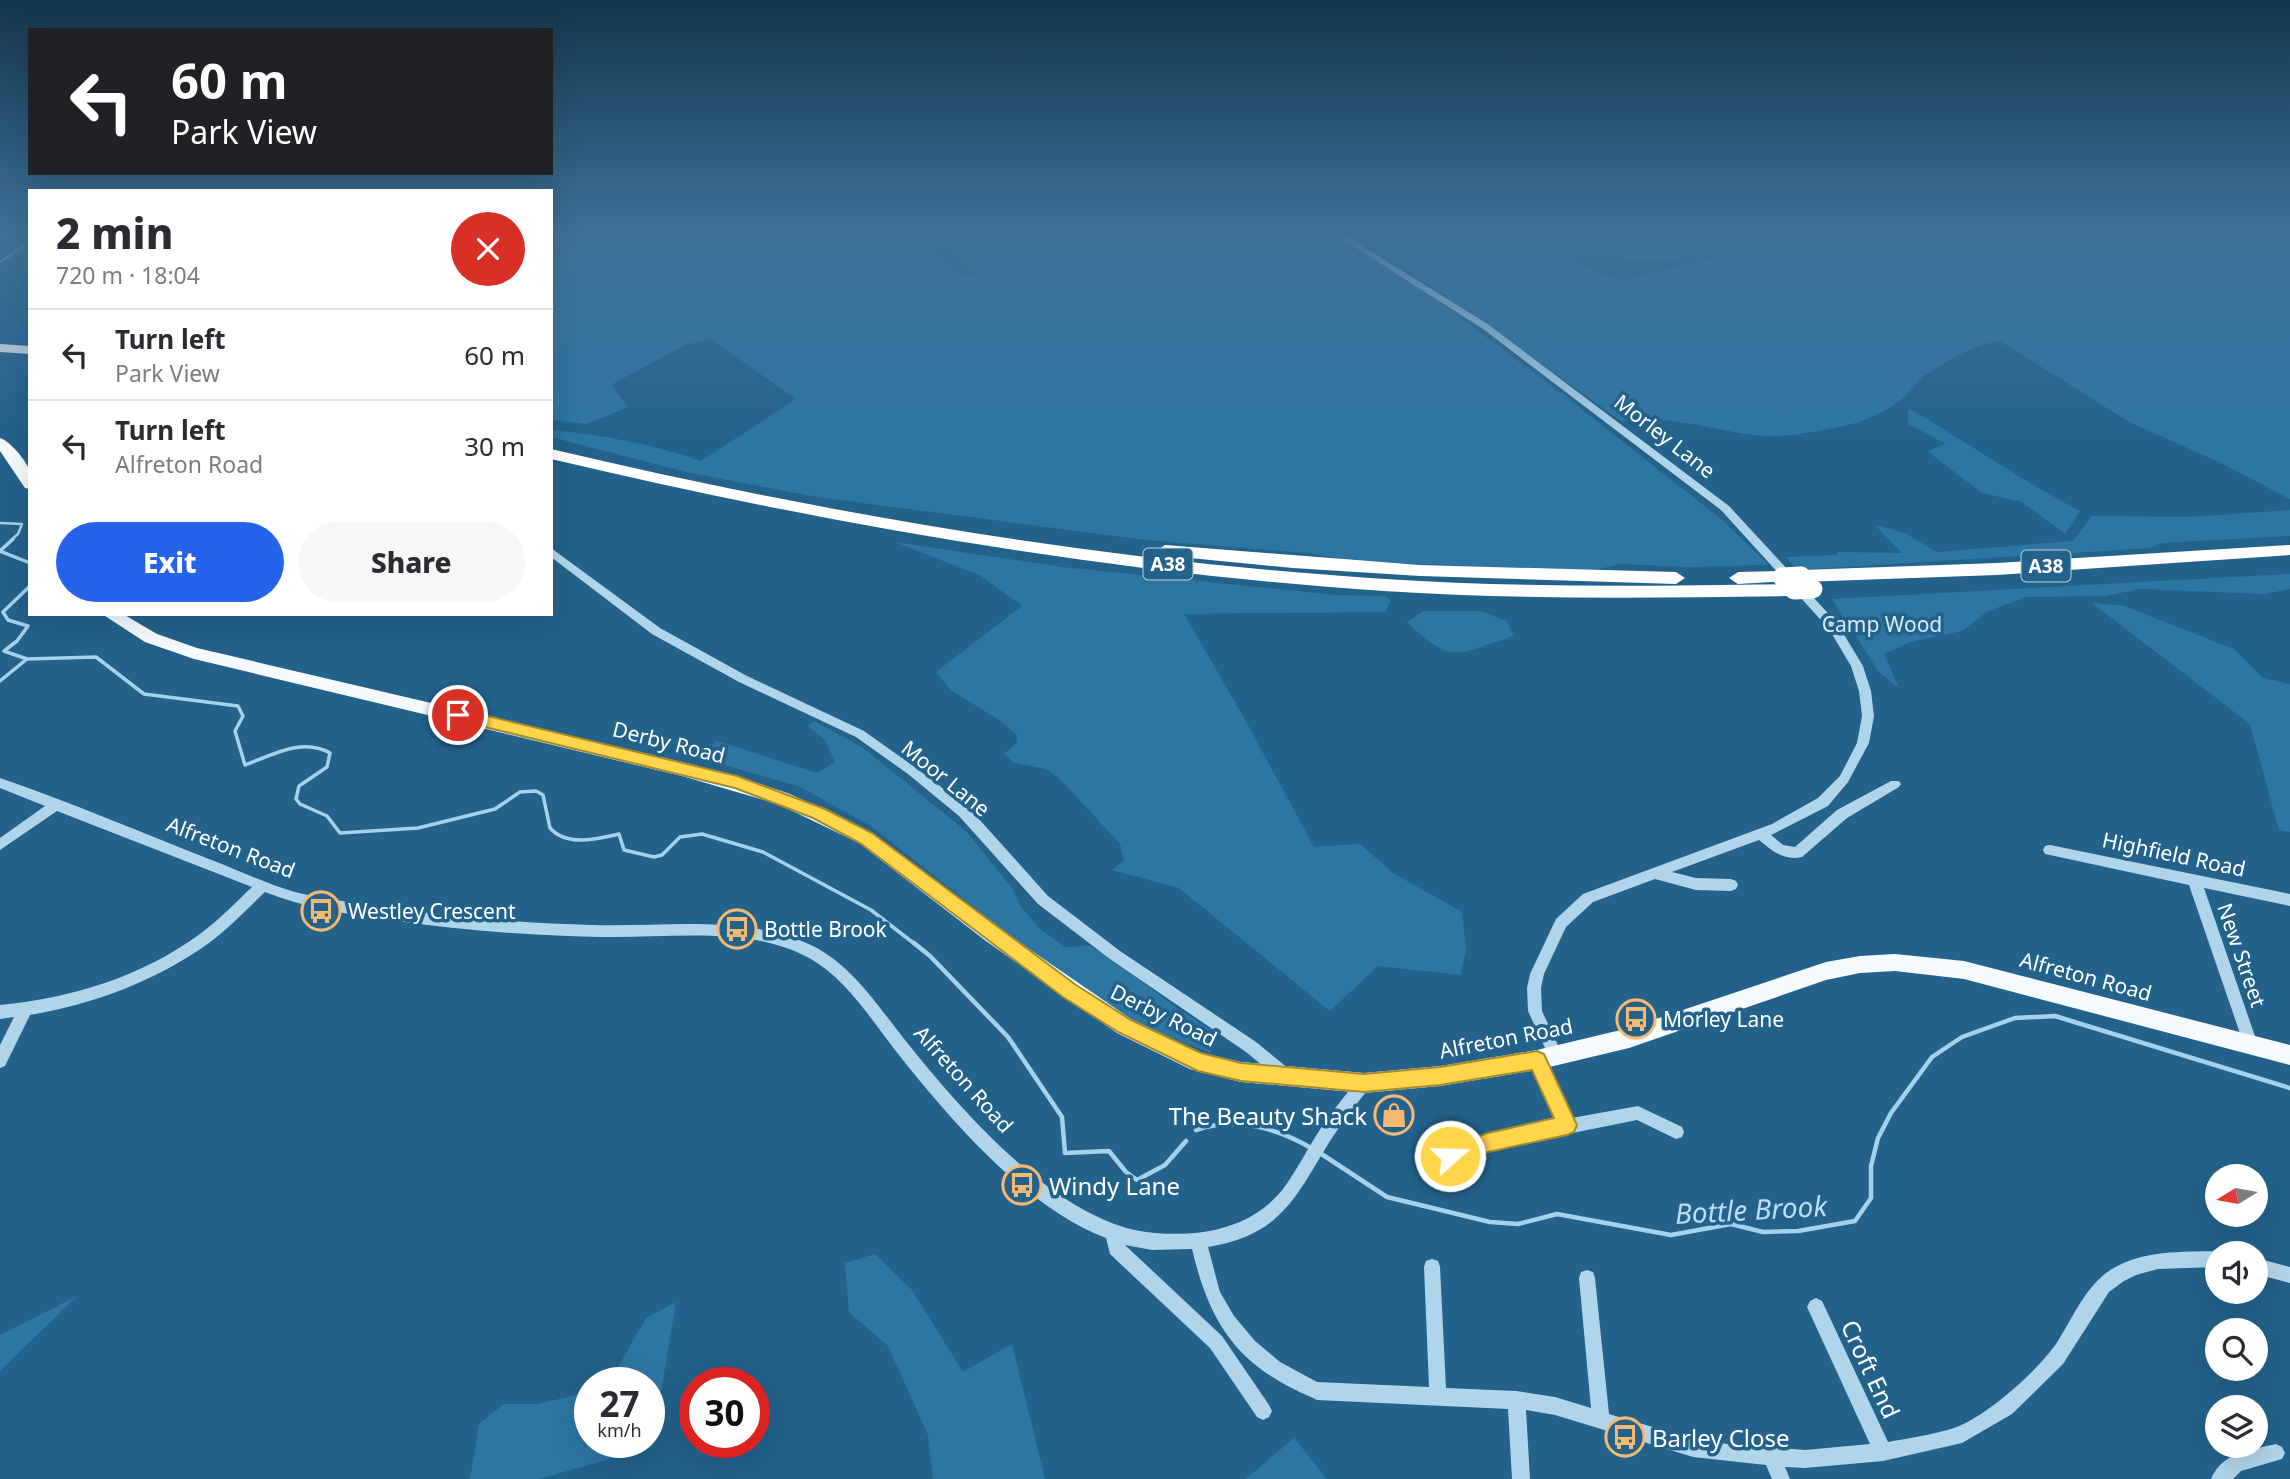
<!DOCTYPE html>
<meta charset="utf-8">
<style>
body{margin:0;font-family:"Noto Sans",sans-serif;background:#f7f7f7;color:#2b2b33;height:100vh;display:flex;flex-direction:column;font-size:26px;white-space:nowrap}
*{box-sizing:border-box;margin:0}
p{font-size:23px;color:#7c7c81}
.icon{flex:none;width:38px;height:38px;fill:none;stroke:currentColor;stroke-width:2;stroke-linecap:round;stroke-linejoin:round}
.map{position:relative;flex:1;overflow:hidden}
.side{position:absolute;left:28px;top:189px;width:525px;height:427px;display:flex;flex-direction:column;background:#fff;border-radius:0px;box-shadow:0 7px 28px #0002}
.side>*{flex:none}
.top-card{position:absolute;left:28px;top:28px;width:525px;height:147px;border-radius:0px;box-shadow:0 7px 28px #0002;background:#202124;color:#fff;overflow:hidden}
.needle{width:46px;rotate:259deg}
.buttons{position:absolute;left:2205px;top:1164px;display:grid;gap:14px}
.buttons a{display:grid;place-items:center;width:63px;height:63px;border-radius:50%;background:#fff;box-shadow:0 7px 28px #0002;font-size:35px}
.speed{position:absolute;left:574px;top:1367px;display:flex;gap:14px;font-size:35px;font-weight:700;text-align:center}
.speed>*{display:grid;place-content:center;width:91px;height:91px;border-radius:50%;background:#fff;box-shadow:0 7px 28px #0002;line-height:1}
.speed small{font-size:18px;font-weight:400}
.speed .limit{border:10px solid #d22;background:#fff;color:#111}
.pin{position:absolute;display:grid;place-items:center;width:60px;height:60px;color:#fff;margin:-30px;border:4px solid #fff;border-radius:50%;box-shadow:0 2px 7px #0007}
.me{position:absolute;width:77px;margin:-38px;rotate:70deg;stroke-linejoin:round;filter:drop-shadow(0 0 5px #0008)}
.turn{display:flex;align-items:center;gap:24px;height:147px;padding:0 28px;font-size:32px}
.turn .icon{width:91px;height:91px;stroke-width:2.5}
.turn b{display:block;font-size:49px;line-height:60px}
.round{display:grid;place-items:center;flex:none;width:74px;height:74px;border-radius:37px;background:#f7f7f7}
.summary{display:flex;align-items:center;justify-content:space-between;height:119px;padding:0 28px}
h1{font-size:42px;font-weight:800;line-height:52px}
.cta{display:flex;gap:14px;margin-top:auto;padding:14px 28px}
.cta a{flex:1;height:80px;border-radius:42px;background:#2563eb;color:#fff;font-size:28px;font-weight:800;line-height:80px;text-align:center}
.cta a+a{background:#f7f7f7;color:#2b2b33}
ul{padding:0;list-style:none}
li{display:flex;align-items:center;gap:21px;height:91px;padding:0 28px;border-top:2px solid #e1e1e2}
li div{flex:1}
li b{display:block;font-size:26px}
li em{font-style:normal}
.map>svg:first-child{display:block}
.green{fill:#2d76a3;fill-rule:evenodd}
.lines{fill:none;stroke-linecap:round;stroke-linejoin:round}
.stream-far2{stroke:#a4d2eb;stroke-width:2.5}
.stream-far1{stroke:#a4d2eb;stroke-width:3.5}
.stream{stroke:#a4d2eb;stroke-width:4.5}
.minor{fill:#b0d5ea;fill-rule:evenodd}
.major{fill:#f4fafe;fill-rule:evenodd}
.highway{fill:#fff;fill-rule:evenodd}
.highway-bridge{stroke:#fff;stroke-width:19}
.route{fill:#ffd54a;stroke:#a68a30;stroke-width:2}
.labels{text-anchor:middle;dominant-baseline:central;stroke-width:7;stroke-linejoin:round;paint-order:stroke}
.shield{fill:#23628b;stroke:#bdd0dc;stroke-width:2}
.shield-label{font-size:19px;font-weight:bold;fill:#fff}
.street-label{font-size:21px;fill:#fff;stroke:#23628b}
.park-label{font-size:21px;fill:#d5ebf8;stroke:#23628b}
.poi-label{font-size:21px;fill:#fff;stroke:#23628b;text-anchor:start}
.near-poi-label{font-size:24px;fill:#fff;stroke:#23628b;text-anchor:start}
.near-street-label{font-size:24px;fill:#fff;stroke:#23628b}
.near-water-label{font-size:28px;font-style:italic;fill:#bcdef2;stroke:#23628b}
</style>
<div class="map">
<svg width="2290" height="1479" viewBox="0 0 2290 1479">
<rect width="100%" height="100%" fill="#23628b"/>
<!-- green -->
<path class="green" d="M551 234H941L947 240 1018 244 1067 234H1093L1103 245 1099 234H1170L1130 242 1135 248 1204 234H1334L1428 294 1560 392 1721 519 1769 565 1687 567 1621 564 1595 570 1519 568 1354 561 1307 553 1145 540 817 497 686 472 551 437V430C602 435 653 444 701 461L796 399 711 339 685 345 611 385 628 407 587 424 551 420ZM925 237 947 241 976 275 965 277C951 263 931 258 925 237Z
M1353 234H1538L1585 266 1602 275 1625 279 1813 234 1842 236 1868 234 1882 243 1912 237 1908 234H2290V499L2217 461 2129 422 2000 341C1972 345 1946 361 1923 377 1915 384 1909 394 1901 400 1886 411 1866 421 1848 425 1817 431 1785 439 1753 435 1708 429 1666 414 1621 421L1396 261Z
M1550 234H1726L1740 249C1686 259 1637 267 1584 250 1572 246 1559 242 1550 234Z
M1908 408C1966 441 2020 480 2080 511L2065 534 2022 502 1982 493 1927 451 1946 444 1908 424Z
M2290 510V536L2161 543 2151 548 1797 570 1786 557 1837 555V552L1902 553 1875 525 1905 533 1937 552 2073 541 2092 516 2189 517Z
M895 542 1062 567 1337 595 1386 596 1391 601 1385 612 1184 614 1243 716 1314 847 1360 844 1393 873 1462 912 1466 949 1461 975 1378 966 1330 1011 1179 888 1112 870 1124 861 1120 844 1062 781 1047 769 1014 763 1004 754 1017 742V735L1002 722 951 690 936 672 1022 606 981 576Z
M2290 574V589L2264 594 2141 589 2104 596 2028 597 1988 611 1962 631 1910 642 1884 654 1899 688 1879 672 1832 599Z
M2092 603 2124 606 2234 649 2263 678 2290 684V832L2279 830 2250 724Z
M1423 611H1480L1507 621 1514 636C1457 653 1453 667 1407 622Z
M814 721 862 747 967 832 1012 888 1022 908 1039 928 1065 947 1090 946 1109 956 1178 1009 1210 1029 1218 1041 1210 1053 1118 1016 1056 972 871 826 798 786 697 757 717 741 817 773 835 762 825 740 808 726Z
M875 1254 912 1290 963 1372 1012 1344 1045 1479H933L928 1435 888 1346 849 1312 845 1263Z
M77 1296 0 1371V1335Z
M676 1302 652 1447 539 1479H470L479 1424 504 1404H537L577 1395 590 1387V1442H649V1382H598L616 1371 646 1318Z
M1294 1438 1327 1479H1246Z"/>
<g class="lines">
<!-- stream-far2 -->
<path class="stream-far2" d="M0 262 30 242
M0 523 22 524 18 534 11 540"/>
<!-- stream-far1 -->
<path class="stream-far1" d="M0 551 13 539
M0 551 30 563
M30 586 3 612 8 620 28 626 17 641 4 651 27 659 96 657 144 694 238 706 243 716 235 731 245 765C272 755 303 737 330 753L327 767 299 786 296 799 300 804 327 816 340 833 418 828 495 809 520 792 536 791 543 795 550 828C567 847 597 839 619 834L624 850 654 857 662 855 680 837 702 834 763 852 871 910 916 945
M0 681 27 659"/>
<!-- stream -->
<path class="stream" d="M914 943 930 956 1008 1037 1062 1117 1065 1153 1109 1151 1126 1172 1137 1180 1165 1165 1186 1141
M1196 1130C1237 1116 1277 1128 1313 1149
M1320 1153 1387 1197 1490 1222 1518 1224 1557 1214 1671 1235 1731 1224 1763 1232 1798 1231 1855 1221 1871 1198V1166L1878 1138 1891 1113 1932 1057 1962 1037 2015 1018 2055 1016 2290 1088"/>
<!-- minor -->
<path class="minor" d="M1334 234H1343L1489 325 1729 506 1837 623 1863 666 1871 691 1874 716 1869 743 1848 782 1828 806 1771 835 1783 845 1795 847 1837 810 1891 781H1899L1901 784 1899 787 1847 818 1802 857C1784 861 1772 851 1759 840L1672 872 1696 878 1731 879 1736 881 1738 885 1736 889 1731 891 1696 890 1655 879 1593 902 1566 927 1544 974 1541 988 1542 1011 1563 1056 1561 1061 1556 1063 1551 1061 1528 1011 1527 988 1530 974 1556 919 1583 894 1772 824 1818 798 1840 776 1857 743 1862 716 1859 691 1851 666 1829 629 1721 510 1483 329Z
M551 548 660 628 747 676 864 731 916 768 969 808 1048 896 1120 951 1256 1042 1289 1069 1292 1074 1289 1079 1284 1081 1279 1079 1246 1052 1110 959 1038 904 959 816 908 774 856 737 739 682 652 634 551 557Z
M0 778C72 803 143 833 214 861 240 871 267 884 295 892 317 898 342 901 365 904 440 916 517 923 593 925 665 927 744 914 811 945 852 965 877 1005 905 1040 961 1110 1060 1226 1155 1233 1202 1237 1252 1228 1283 1189 1297 1170 1308 1148 1321 1128 1332 1111 1346 1095 1359 1078L1364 1076 1369 1078 1372 1083 1369 1088C1356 1105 1342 1122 1330 1141 1295 1198 1281 1235 1208 1247L1220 1292 1234 1316 1255 1341 1280 1362 1317 1382 1429 1387 1424 1267 1426 1261 1432 1259 1438 1261 1440 1267 1446 1388 1516 1391 1555 1397 1591 1408 1579 1278 1581 1272 1587 1270 1593 1272 1595 1278 1609 1414 1693 1439 1735 1445 1805 1450 1870 1444 1807 1307 1810 1301 1816 1298 1822 1301 1888 1442C1909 1438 1931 1435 1951 1429 1984 1419 2039 1370 2058 1341 2073 1317 2087 1284 2112 1269 2144 1250 2181 1252 2217 1251L2223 1253H2217V1267L2158 1269 2136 1275 2124 1281 2109 1292 2063 1364 2012 1414 1962 1443 1883 1461 1805 1468 1785 1467 1790 1479H1772L1766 1465 1693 1457 1555 1415 1526 1410 1530 1479H1512L1508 1409 1317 1400 1311 1397C1238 1366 1210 1325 1192 1249L1152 1250 1125 1245 1222 1336 1269 1405 1272 1411 1269 1417 1263 1420 1257 1417 1210 1348 1110 1254 1106 1238C1025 1208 948 1117 895 1050 867 1014 842 972 799 953 743 927 666 938 605 937 533 936 460 930 389 920 347 914 305 908 265 892 247 909 229 928 209 943 156 981 94 1004 30 1015L5 1066 0 1068V1045L14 1017 0 1019V1005C72 998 141 977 200 934 219 920 235 903 252 887L57 811 0 850V838L45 806 0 788Z
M2050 845 2290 894V906L2204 888 2258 1045 2256 1050 2251 1052 2246 1050 2244 1045 2189 885 2050 855 2045 854 2043 850 2045 846Z
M1537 1053 1542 1055 1572 1118 1638 1106 1682 1127 1684 1132 1682 1137 1676 1139 1637 1120 1488 1150 1450 1164 1444 1161 1442 1156 1444 1151 1488 1134 1557 1121 1530 1060 1532 1055Z
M2256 1258 2290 1267V1283L2256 1274Z
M2276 1444 2282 1447 2285 1453 2282 1459 2241 1471 2233 1479H2211C2222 1452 2251 1450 2276 1444Z"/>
<!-- major -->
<path class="major" d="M0 438C10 441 27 461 30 472 31 477 30 484 30 489L25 488 0 451Z
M102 614H123L157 634 197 648 682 762 737 776 790 794 873 833 1000 929 1131 1019 1201 1053 1241 1062 1364 1073 1440 1066 1537 1050 1629 1028 1826 962 1860 956 1895 954 1964 961 2290 1045V1065L1964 979 1895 971 1860 973 1826 980 1629 1048 1537 1070 1440 1086 1364 1093 1241 1082 1190 1069 1117 1033 986 941 859 843 778 804 682 776 194 659 145 642Z"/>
<!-- highway -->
<path class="highway" d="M0 344 30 346V354L0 352Z
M551 449C826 514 1103 561 1385 579 1521 588 1658 586 1794 584L1803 590 1794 596C1657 598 1521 600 1384 591 1103 572 826 524 551 459Z
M1165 545 1420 565 1676 572 1685 578 1676 584 1420 576 1293 568 1159 555 1157 551Z
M2290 545V555L1997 575 1801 582 1792 576 1801 570 1997 563Z
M1782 571 1791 577 1788 581 1738 584 1729 578 1738 572Z"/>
<!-- highway-bridge -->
<path class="highway-bridge" d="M1782 577 1801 576
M1794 590 1813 589"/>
</g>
<!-- sky -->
<linearGradient id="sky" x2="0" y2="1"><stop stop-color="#13364c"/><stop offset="0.53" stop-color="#3f7198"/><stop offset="1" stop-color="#3f7198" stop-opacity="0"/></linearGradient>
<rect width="2290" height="441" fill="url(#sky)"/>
<!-- route -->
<path class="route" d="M458 709 737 776 825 809 872 833 1076 985 1131 1020 1201 1053 1241 1063 1364 1074 1440 1067 1537 1051 1544 1054 1577 1125 1574 1132 1567 1135 1488 1152 1450 1166 1443 1163 1440 1156 1443 1149 1488 1133 1554 1118 1532 1070 1440 1085 1364 1092 1241 1081 1198 1071 1118 1032 1063 997 860 843 813 818 735 788 452 719 450 715Z"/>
<!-- icons -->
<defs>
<g id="bus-ring" transform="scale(2.0125)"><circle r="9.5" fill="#23628b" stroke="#f6b973" stroke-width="1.5"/><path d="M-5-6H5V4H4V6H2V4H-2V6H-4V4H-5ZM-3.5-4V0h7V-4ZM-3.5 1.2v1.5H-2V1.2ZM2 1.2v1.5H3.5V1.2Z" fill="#f6b973"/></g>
<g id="shop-ring" transform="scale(2.0125)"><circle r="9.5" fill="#23628b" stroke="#f6b973" stroke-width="1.5"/><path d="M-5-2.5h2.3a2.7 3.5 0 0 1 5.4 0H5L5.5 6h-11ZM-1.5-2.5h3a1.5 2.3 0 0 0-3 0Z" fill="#f6b973"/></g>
</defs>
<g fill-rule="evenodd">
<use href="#bus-ring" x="321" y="911"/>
<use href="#bus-ring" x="737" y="929"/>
<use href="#bus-ring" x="1636" y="1019"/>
<use href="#shop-ring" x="1394" y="1115"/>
<use href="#bus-ring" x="1022" y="1185"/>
<use href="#bus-ring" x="1625" y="1437"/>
</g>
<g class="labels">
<!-- shield labels -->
<g class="shield">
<rect x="1143.5" y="548.5" width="49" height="31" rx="5"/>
<rect x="2021.5" y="550.5" width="49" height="31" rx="5"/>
</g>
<g class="shield-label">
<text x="1168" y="564">A38</text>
<text x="2046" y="566">A38</text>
</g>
<!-- street labels -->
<g class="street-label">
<text transform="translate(1665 436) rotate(38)">Morley Lane</text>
<text transform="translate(669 742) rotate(14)">Derby Road</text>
<text transform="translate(946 778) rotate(39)">Moor Lane</text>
<text transform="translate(231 847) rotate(21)">Alfreton Road</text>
<text transform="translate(2174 854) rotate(12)">Highfield Road</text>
<text transform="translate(2242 955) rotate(71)">New Street</text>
<text transform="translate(2086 976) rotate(15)">Alfreton Road</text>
<text transform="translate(1164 1015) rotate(26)">Derby Road</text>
<text transform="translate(1506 1038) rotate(-11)">Alfreton Road</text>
<text transform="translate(964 1079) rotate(48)">Alfreton Road</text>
</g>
<!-- park labels -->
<g class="park-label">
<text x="1882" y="624">Camp Wood</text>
</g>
<!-- poi labels -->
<g class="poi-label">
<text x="348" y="911">Westley Crescent</text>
<text x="764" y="929">Bottle Brook</text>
<text x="1663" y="1019">Morley Lane</text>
</g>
<!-- near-poi labels -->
<g class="near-poi-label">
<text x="1367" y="1115" text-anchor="end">The Beauty Shack</text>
<text x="1049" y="1185">Windy Lane</text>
<text x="1652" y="1437">Barley Close</text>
</g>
<!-- near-street labels -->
<g class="near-street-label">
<text transform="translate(1871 1369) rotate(65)">Croft End</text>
</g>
<!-- near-water labels -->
<g class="near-water-label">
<text transform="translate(1751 1209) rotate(-3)">Bottle Brook</text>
</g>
</g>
</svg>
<div class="buttons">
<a><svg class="needle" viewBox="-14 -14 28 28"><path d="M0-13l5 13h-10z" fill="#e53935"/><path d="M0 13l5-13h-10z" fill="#7c7c81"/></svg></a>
<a><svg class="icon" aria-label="sound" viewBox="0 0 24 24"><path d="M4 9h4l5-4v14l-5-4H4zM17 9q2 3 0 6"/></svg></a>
<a><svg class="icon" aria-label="search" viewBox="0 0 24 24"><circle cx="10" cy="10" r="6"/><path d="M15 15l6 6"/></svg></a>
<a><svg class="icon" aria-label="layers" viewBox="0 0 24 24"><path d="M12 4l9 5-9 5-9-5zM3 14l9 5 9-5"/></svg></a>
</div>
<div class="speed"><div>27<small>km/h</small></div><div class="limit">30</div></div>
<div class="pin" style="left:458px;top:715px;background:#d93025"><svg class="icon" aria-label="arrive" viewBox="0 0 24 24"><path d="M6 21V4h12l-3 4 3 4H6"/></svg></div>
<svg class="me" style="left:1450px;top:1156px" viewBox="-20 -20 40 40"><circle r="17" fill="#ffd54a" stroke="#fff" stroke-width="3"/><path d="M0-11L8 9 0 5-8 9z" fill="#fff"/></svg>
<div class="top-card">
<div class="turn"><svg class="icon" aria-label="left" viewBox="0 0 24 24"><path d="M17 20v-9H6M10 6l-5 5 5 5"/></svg><div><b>60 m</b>Park View</div></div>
</div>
<section class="side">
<div class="summary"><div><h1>2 min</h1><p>720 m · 18:04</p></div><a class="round" style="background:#d93025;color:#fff"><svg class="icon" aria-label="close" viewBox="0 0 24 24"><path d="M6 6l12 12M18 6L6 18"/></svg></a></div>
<ul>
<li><svg class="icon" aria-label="left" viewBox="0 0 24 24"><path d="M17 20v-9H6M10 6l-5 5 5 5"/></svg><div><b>Turn left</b><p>Park View</p></div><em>60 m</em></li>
<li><svg class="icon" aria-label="left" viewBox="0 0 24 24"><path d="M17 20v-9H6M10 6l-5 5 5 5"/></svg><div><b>Turn left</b><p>Alfreton Road</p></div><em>30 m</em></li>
</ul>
<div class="cta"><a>Exit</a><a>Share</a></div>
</section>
</div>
